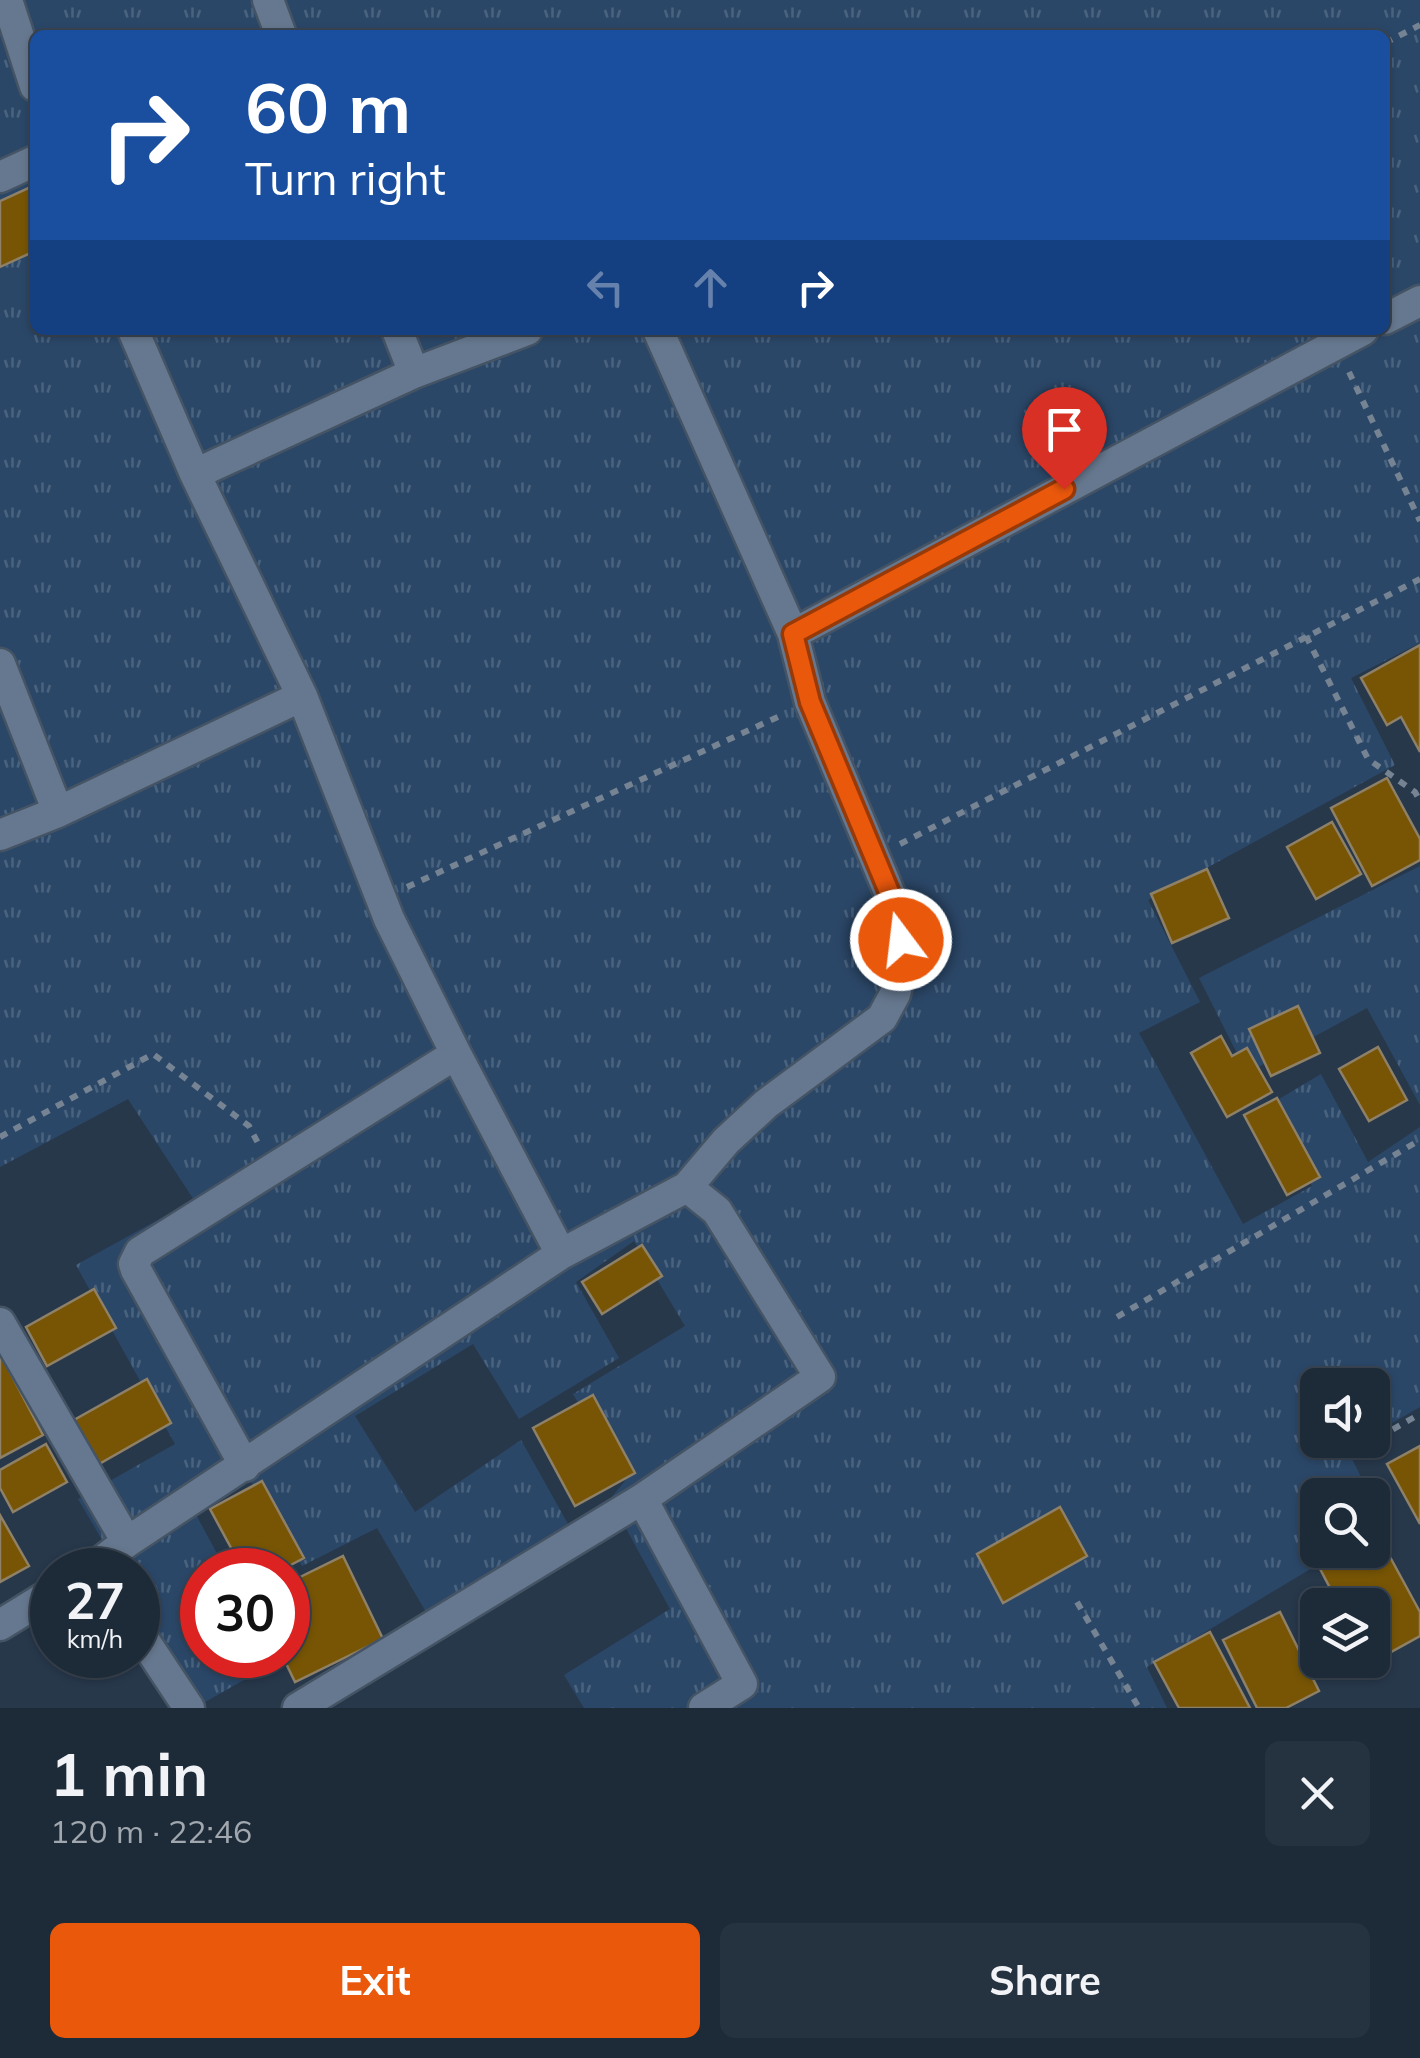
<!DOCTYPE html>
<meta charset="utf-8">
<style>
body{margin:0;font-family:Mulish,sans-serif;background:#253240;color:#f1f3f6;height:100vh;display:flex;flex-direction:column;font-size:38px;white-space:nowrap}
*{box-sizing:border-box;margin:0}
p{font-size:32px;color:#a0a7ae}
.icon{flex:none;width:55px;height:55px;fill:none;stroke:currentColor;stroke-width:2;stroke-linecap:round;stroke-linejoin:round}
.map{position:relative;height:1708px;overflow:hidden}
.panel{display:flex;flex-direction:column;background:#1d2a38;flex:1}
.panel>*{flex:none}
.hud{position:absolute;left:30px;top:30px;width:1360px;height:305px;border-radius:15px;box-shadow:0 2px 8px #0004,0 0 0 2px #3b4653;background:#1a4fa0;color:#fff;overflow:hidden}
.tools{position:absolute;left:1300px;top:1368px;display:grid;gap:20px}
.tools a{display:grid;place-items:center;width:90px;height:90px;border-radius:15px;background:#1d2a38;box-shadow:0 2px 8px #0004,0 0 0 2px #3b4653;font-size:50px}
.speed{position:absolute;left:30px;top:1548px;display:flex;gap:20px;font-size:50px;font-weight:700;text-align:center}
.speed>*{display:grid;place-content:center;width:130px;height:130px;border-radius:50%;background:#1d2a38;box-shadow:0 2px 8px #0004,0 0 0 2px #3b4653;line-height:1}
.speed small{font-size:25px;font-weight:400}
.speed .limit{border:15px solid #d22;background:#fff;color:#111}
.pin{position:absolute;display:grid;place-items:center;width:85px;height:85px;color:#fff;margin:-102px -42px;border-radius:50% 50% 50% 0;rotate:-45deg;box-shadow:0 0 10px #0007}
.pin .icon{rotate:45deg}
.me{position:absolute;width:110px;margin:-55px;rotate:345deg;stroke-linejoin:round;filter:drop-shadow(0 0 8px #0008)}
.turn{display:flex;align-items:center;gap:35px;height:210px;padding:0 50px;font-size:45px}
.turn .icon{width:130px;height:130px;stroke-width:2.5}
.turn b{display:block;font-size:70px;line-height:85px}
.lanes{display:flex;align-items:center;height:95px;padding:0 50px;background:#0003;justify-content:center;gap:50px;direction:ltr}
.lanes .off{opacity:.35}
.round{display:grid;place-items:center;flex:none;width:105px;height:105px;border-radius:15px;background:#253240}
.headline{display:flex;align-items:center;justify-content:space-between;height:170px;padding:0 50px}
h1{font-size:60px;font-weight:700;line-height:75px}
.action{display:flex;gap:20px;margin-top:auto;padding:20px 50px}
.action a{flex:1;height:115px;border-radius:15px;background:#ea580c;color:#fff;font-size:40px;font-weight:700;line-height:115px;text-align:center}
.action a+a{background:#253240;color:#f1f3f6}
.map>svg:first-child{display:block}
.grass{fill:url(#grass-tufts);fill-rule:evenodd}
.building{fill:#775505;stroke:#8f8167;stroke-width:2.5}
.lines{fill:none;stroke-linecap:round;stroke-linejoin:round}
.street-casing{stroke:#455464;stroke-width:35}
.path{stroke:#758393;stroke-width:6;stroke-dasharray:8 8;stroke-linecap:butt}
.street{stroke:#66788f;stroke-width:30}
.route-casing{stroke:#983908;stroke-width:25}
.route{stroke:#ea580c;stroke-width:18}
</style>
<div class="map">
<svg width="1420" height="1708" viewBox="0 0 1420 1708">
<defs>
<pattern id="grass-tufts" width="24" height="20" patternUnits="userSpaceOnUse" patternTransform="scale(2.5)"><rect width="24" height="20" fill="#2b4768"/><path d="M3 7l-1-3M5 7V3M7 7l1-3M15 17l-1-3M17 17v-4M19 17l1-3" fill="none" stroke="#49627e"/></pattern>
</defs>
<rect width="100%" height="100%" fill="#27384b"/>
<!-- grass -->
<path class="grass" d="M0 0H1420V643L1351 678 1395 765 1148 900 1200 1002 1139 1033 1243 1224 1312 1186 1269 1105 1321 1074 1368 1162 1420 1127V1407L1373 1434 1372 1385H1318V1440H1362L1347 1449 1370 1495H1318V1550H1342L1147 1667 1167 1708H584L564 1675 670 1609 610 1499 625 1481 573 1394 685 1326 634 1241 576 1282 619 1358 519 1419 473 1344 355 1416 415 1512 521 1440 568 1524 426 1612 377 1528 302 1566 250 1480 195 1513 226 1570H202V1655H271L275 1662 200 1705 138 1600V1570H120L78 1499 175 1444 76 1265 194 1200 128 1099 0 1167ZM35 35H1385V330H35Z
M1420 866V1105L1367 1008 1247 1073 1199 978Z"/>
<!-- building -->
<path class="building" d="M35 185V251L0 267V201Z
M1420 645V752L1401 717 1387 725 1361 678Z
M1387 778 1420 839V860L1372 886 1331 808Z
M1332 822 1361 874 1316 899 1287 847Z
M1207 869 1229 918 1172 943 1151 894Z
M1298 1006 1320 1053 1271 1076 1249 1029Z
M1221 1036 1232 1056 1247 1048 1272 1092 1227 1117 1191 1053Z
M1378 1047 1407 1100 1369 1121 1339 1069Z
M1277 1098 1320 1177 1287 1195 1244 1115Z
M642 1245 662 1276 602 1314 582 1282Z
M94 1289 116 1328 47 1366 26 1327Z
M0 1353 43 1435 0 1458Z
M147 1379 171 1423 99 1464 74 1420Z
M593 1395 635 1473 575 1506 533 1428Z
M46 1444 67 1482 13 1512 0 1488V1470Z
M1420 1446V1524L1387 1464Z
M262 1481 304 1558 281 1570H243L210 1509Z
M1060 1507 1087 1556 1003 1603 977 1554Z
M0 1515 29 1566 0 1582Z
M1377 1533 1420 1612V1636L1371 1663 1372 1605H1339L1318 1565 1346 1550H1372V1536Z
M343 1556 383 1639 295 1682 282 1655H288V1583Z
M1280 1612 1319 1691 1286 1708H1257L1223 1640Z
M1210 1632 1250 1708H1179L1154 1662Z"/>
<g class="lines">
<!-- street casing -->
<g class="street-casing">
<path id="street" d="M7 0 35 86
M268 0 281 35
M0 177 35 161
M1385 319 1420 301
M133 330 195 474 414 373 527 330
M397 330 414 373
M658 330 793 634 810 702 899 916 903 963 895 994 882 1018 766 1104 726 1141 687 1187
M195 474 302 696
M793 634 1363 330
M0 664 58 812
M0 835 58 812 302 696 389 919 456 1054
M0 1323 127 1542
M245 1466 136 1270 134 1264 140 1252 456 1054 561 1254
M642 1499 742 1684 704 1708
M90 1570 127 1542 561 1254 687 1187 717 1211 820 1377 642 1499 298 1708
M0 1625 52 1593
M138 1631 189 1708"/>
</g>
<!-- path -->
<path class="path" d="M1385 43 1420 25
M1349 372 1420 521
M1306 636 1368 759 1415 792 1420 801
M900 844 1420 579
M407 887 782 715
M0 1137 153 1054 249 1126 259 1145
M1117 1317 1420 1140
M1365 1445 1420 1414
M1077 1602 1139 1708"/>
<!-- street -->
<use href="#street" class="street"/>
</g>
<g class="lines">
<!-- route casing -->
<g class="route-casing">
<path id="route" d="M901 940 899 916 810 702 793 634 1064 489"/>
</g>
<!-- route -->
<use href="#route" class="route"/>
</g>
</svg>
<div class="tools">
<a><svg class="icon" aria-label="sound" viewBox="0 0 24 24"><path d="M4 9h4l5-4v14l-5-4H4zM17 9q2 3 0 6"/></svg></a>
<a><svg class="icon" aria-label="search" viewBox="0 0 24 24"><circle cx="10" cy="10" r="6"/><path d="M15 15l6 6"/></svg></a>
<a><svg class="icon" aria-label="layers" viewBox="0 0 24 24"><path d="M12 4l9 5-9 5-9-5zM3 14l9 5 9-5"/></svg></a>
</div>
<div class="speed"><div>27<small>km/h</small></div><div class="limit">30</div></div>
<div class="pin" style="left:1064px;top:489px;background:#d93025"><svg class="icon" aria-label="arrive" viewBox="0 0 24 24"><path d="M6 21V4h12l-3 4 3 4H6"/></svg></div>
<svg class="me" style="left:901px;top:940px" viewBox="-20 -20 40 40"><circle r="17" fill="#ea580c" stroke="#fff" stroke-width="3"/><path d="M0-11L8 9 0 5-8 9z" fill="#fff"/></svg>
<div class="hud">
<div class="turn"><svg class="icon" aria-label="right" viewBox="0 0 24 24"><path d="M7 20v-9h11M14 6l5 5-5 5"/></svg><div><b>60 m</b>Turn right</div></div>
<div class="lanes"><svg class="icon off" aria-label="left" viewBox="0 0 24 24"><path d="M17 20v-9H6M10 6l-5 5 5 5"/></svg><svg class="icon off" aria-label="ahead" viewBox="0 0 24 24"><path d="M12 20V5M6 11l6-6 6 6"/></svg><svg class="icon" aria-label="right" viewBox="0 0 24 24"><path d="M7 20v-9h11M14 6l5 5-5 5"/></svg></div>
</div>
</div>
<section class="panel">
<div class="headline"><div><h1>1 min</h1><p>120 m · 22:46</p></div><a class="round"><svg class="icon" aria-label="close" viewBox="0 0 24 24"><path d="M6 6l12 12M18 6L6 18"/></svg></a></div>
<div class="action"><a>Exit</a><a>Share</a></div>
</section>
